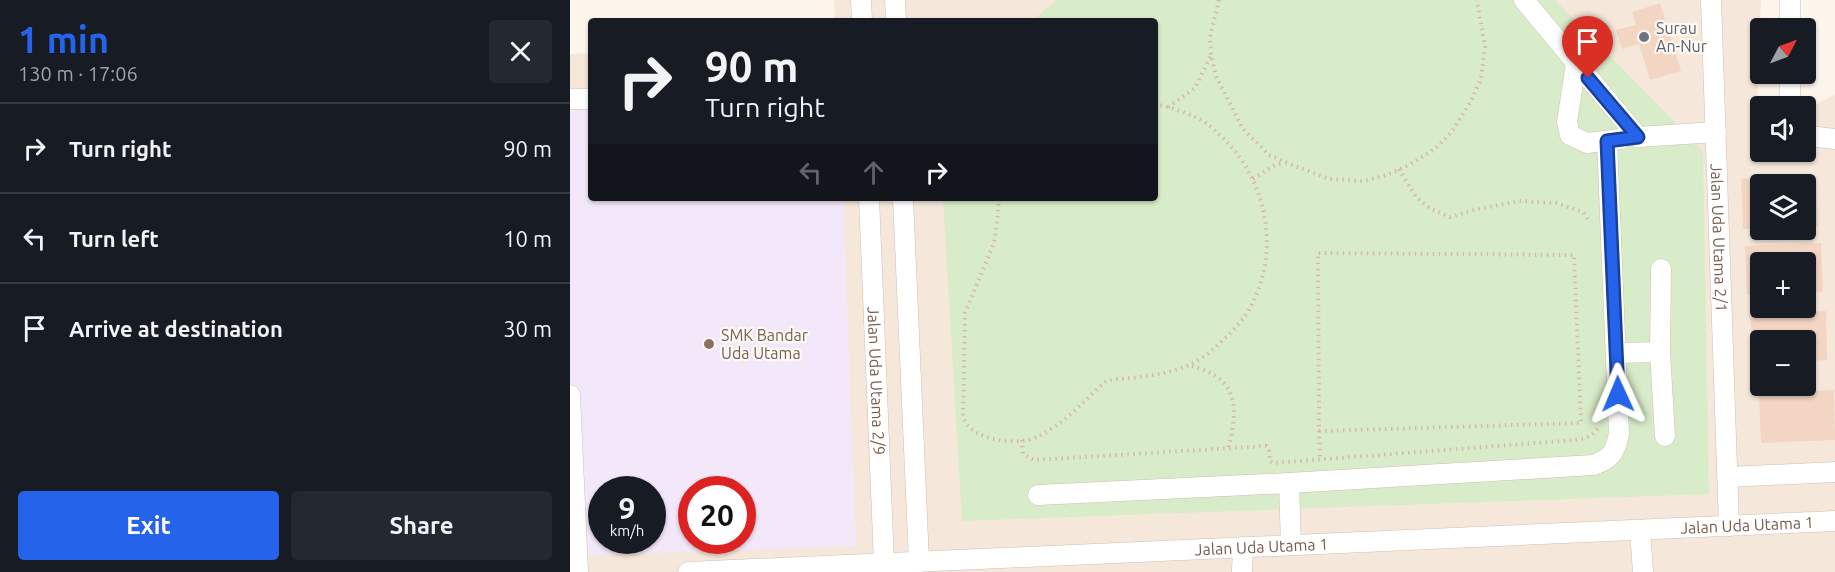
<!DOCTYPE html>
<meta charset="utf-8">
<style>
body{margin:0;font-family:Ubuntu,sans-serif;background:#242831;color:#f1f3f6;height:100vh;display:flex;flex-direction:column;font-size:22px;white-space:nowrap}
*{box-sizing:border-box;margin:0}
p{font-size:20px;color:#9ea1a6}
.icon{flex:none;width:33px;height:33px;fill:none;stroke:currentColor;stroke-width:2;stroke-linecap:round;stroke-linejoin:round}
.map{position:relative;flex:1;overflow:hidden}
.details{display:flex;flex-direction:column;background:#171b24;width:570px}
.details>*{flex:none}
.hud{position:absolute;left:18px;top:18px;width:570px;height:183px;border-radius:6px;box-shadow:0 2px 4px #0004;background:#171b24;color:#f1f3f6;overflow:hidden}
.needle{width:39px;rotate:49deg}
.tools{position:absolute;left:1180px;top:18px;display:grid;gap:12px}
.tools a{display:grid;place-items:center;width:66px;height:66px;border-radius:6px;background:#171b24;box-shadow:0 2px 4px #0004;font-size:30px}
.speed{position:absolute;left:18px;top:476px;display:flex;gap:12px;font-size:30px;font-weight:700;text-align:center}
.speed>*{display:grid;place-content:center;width:78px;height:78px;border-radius:50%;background:#171b24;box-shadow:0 2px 4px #0004;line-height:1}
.speed small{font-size:15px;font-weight:400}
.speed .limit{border:9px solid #d22;background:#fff;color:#111}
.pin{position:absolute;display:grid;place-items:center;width:51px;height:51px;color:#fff;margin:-62px -26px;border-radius:50% 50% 50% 0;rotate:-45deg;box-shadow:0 0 6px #0007}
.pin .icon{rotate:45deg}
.me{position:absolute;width:66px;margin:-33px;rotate:359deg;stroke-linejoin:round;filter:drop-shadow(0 0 4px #0008)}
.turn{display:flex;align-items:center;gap:21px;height:126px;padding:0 18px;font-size:27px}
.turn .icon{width:78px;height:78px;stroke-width:2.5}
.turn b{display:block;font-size:42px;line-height:51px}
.lanes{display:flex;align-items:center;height:57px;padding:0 18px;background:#0003;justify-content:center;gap:30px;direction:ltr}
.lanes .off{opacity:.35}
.round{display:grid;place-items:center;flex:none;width:63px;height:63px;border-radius:6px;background:#242831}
.headline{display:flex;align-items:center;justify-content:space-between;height:102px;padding:0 18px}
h1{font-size:36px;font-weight:700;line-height:45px;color:#2563eb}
.cta{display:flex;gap:12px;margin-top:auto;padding:12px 18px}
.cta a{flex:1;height:69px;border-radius:6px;background:#2563eb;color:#fff;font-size:24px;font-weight:700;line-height:69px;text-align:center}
.cta a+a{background:#242831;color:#f1f3f6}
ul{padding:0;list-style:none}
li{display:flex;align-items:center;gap:18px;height:90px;padding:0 18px;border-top:2px solid #363941}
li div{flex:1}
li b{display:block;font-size:22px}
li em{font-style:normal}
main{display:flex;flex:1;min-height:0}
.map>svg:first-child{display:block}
.residential{fill:#f5e8da;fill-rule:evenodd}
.education{fill:#f3e8fa;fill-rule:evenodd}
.green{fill:#d8ecc9}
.building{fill:#f3d5c3}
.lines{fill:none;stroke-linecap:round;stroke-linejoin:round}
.minor-casing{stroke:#d1beb0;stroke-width:21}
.path{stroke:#d9b8a5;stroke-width:4;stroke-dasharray:1.5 4.5;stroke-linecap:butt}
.minor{stroke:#fff;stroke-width:20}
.route-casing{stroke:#184099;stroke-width:15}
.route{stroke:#2563eb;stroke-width:10}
.worship-dot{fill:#6b7280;stroke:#fffaf3;stroke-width:2}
.education-dot{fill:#8d6e63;stroke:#fffaf3;stroke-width:2}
.labels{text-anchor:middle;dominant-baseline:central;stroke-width:4.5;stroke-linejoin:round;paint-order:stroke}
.worship-label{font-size:16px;fill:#5b616d;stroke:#fffaf3;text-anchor:start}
.street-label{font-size:16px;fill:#7a5c4d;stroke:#fffaf3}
.education-label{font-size:16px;fill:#785e54;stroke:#fffaf3;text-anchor:start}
</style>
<main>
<section class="details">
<div class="headline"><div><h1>1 min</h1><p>130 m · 17:06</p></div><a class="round"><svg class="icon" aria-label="close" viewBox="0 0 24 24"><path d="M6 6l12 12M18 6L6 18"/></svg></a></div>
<ul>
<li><svg class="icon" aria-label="right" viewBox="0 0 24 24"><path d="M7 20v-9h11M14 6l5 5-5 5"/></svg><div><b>Turn right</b></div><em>90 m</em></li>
<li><svg class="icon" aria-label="left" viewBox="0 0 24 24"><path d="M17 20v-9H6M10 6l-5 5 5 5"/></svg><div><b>Turn left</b></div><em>10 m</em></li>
<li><svg class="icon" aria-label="arrive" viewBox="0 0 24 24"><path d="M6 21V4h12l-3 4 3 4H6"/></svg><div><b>Arrive at destination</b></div><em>30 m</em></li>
</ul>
<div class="cta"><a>Exit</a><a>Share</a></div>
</section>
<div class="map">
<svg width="1265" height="572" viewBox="0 0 1265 572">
<rect width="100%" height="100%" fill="#fdf6ec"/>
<!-- residential -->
<path class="residential" d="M264 0H1191L1186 137 1191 135V152H1236V110L1265 94V572H0V54L21 53V198H585V21H265ZM1191 184H1236V230H1191ZM1191 262H1236V308H1191ZM1191 340H1236V386H1191ZM32 489H82V540H32ZM122 489H172V540H122Z"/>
<!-- education -->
<path class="education" d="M0 102 21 103V198H273L286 546 0 556ZM32 489H82V540H32ZM122 489H172V540H122Z"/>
<!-- green -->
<path class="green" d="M486 0H985L1133 151 1139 494 392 521 373 198H585V21H462Z"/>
<!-- building -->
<path class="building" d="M1090 3 1111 71 1080 80 1069 44 1052 49 1046 30 1066 25 1062 12Z
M1246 177 1248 226H1236V184H1191V228L1173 229 1171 179Z
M1251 243 1253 292 1236 293V262H1191V295H1177L1175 246Z
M1256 311 1257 360 1236 361V340H1191V363H1183L1180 314Z
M1264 390 1265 440 1191 443 1189 393Z"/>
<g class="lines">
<!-- minor casing -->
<g class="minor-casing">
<g id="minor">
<path d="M291 0 292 21"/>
<path d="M325 0 326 21"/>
<path d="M954 0 1068 137 1146 132"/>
<path id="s1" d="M1141 0 1159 526"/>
<path d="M1220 0V28"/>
<path d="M1006 64 997 122 1000 135 1017 143 1051 139"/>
<path d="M1220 74V106"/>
<path d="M0 99H21"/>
<path d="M1236 133 1239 136 1265 139"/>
<path id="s2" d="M299 198 314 563"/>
<path d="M333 198 349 562"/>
<path d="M1091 269 1090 352 1095 436"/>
<path d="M1047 353 1090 352"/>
<path d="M0 395 8 572"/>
<path d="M1158 477 1265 472"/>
<path d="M719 483 721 545"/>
<path d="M468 495 719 483 1024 465C1042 458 1045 452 1049 434L1037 141"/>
<path d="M1070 530 1073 572"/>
<path id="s3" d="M118 572 1265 521"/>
<path d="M672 572 673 547"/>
</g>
</g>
<!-- path -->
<path class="path" d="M649 0 640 37 641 54 646 76 673 129 699 155 715 162 759 179 794 181 817 175 841 164 866 148 883 130 900 103 911 79 915 47 907 0
M598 107 625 88 641 55
M829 169 846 197 861 209 880 217 904 210 949 201 986 203 1013 212 1020 223
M683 179 705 165 714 162
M429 198 427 223 424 243 395 313 393 418C400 431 409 435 423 439 436 442 457 443 469 436 494 424 515 400 535 382 544 378 553 379 562 378 591 374 619 371 642 350 657 337 675 320 683 302 710 248 696 179 653 138 647 133 642 127 636 123 620 113 603 108 585 104
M622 366C629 368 637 371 644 375 671 391 665 423 658 449
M749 431 1011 423 1004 255 748 253 749 431 750 458
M452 440 453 454 464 460 696 446 699 450 700 461 703 463 993 441C1009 439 1020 441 1029 426"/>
<!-- minor -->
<use href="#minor" class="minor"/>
</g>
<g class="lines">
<!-- route casing -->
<g class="route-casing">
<path id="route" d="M1018 78 1068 137 1037 141 1048 394"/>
</g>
<!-- route -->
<use href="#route" class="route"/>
</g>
<!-- markers -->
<circle class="worship-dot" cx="1074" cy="37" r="6"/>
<circle class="education-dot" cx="139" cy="344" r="6"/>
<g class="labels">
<!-- worship labels -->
<g class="worship-label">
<text x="1086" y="28">Surau<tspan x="1086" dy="18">An-Nur</tspan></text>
</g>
<!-- street labels -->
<g class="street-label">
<text stroke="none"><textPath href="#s1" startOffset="238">Jalan Uda Utama 2/1</textPath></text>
<text stroke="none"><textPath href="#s2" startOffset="183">Jalan Uda Utama 2/9</textPath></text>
<text stroke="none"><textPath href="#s3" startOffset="1060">Jalan Uda Utama 1</textPath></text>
<text stroke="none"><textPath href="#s3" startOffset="574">Jalan Uda Utama 1</textPath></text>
</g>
<!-- education labels -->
<g class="education-label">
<text x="151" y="335">SMK Bandar<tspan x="151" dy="18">Uda Utama</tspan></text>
</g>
</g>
</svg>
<div class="tools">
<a><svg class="needle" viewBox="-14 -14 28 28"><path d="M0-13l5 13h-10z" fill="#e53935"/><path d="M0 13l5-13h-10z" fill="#9ea1a6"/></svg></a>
<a><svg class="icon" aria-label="sound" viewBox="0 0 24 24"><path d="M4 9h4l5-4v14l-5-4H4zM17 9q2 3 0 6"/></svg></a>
<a><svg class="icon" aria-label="layers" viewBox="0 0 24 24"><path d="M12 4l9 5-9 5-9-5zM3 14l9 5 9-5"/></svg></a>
<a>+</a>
<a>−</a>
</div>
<div class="speed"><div>9<small>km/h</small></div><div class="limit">20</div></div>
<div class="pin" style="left:1018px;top:78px;background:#d93025"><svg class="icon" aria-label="arrive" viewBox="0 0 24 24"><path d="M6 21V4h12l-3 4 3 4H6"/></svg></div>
<svg class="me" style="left:1048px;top:394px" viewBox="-20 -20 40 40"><path d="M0-17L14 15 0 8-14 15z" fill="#2563eb" stroke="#fff" stroke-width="4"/></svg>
<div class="hud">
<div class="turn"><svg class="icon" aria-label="right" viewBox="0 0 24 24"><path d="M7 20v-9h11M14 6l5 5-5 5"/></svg><div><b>90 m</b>Turn right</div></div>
<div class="lanes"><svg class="icon off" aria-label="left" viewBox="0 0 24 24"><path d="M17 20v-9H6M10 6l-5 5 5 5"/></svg><svg class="icon off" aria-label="ahead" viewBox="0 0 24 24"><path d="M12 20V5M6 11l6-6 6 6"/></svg><svg class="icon" aria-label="right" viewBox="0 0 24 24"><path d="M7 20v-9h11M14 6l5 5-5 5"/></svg></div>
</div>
</div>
</main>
